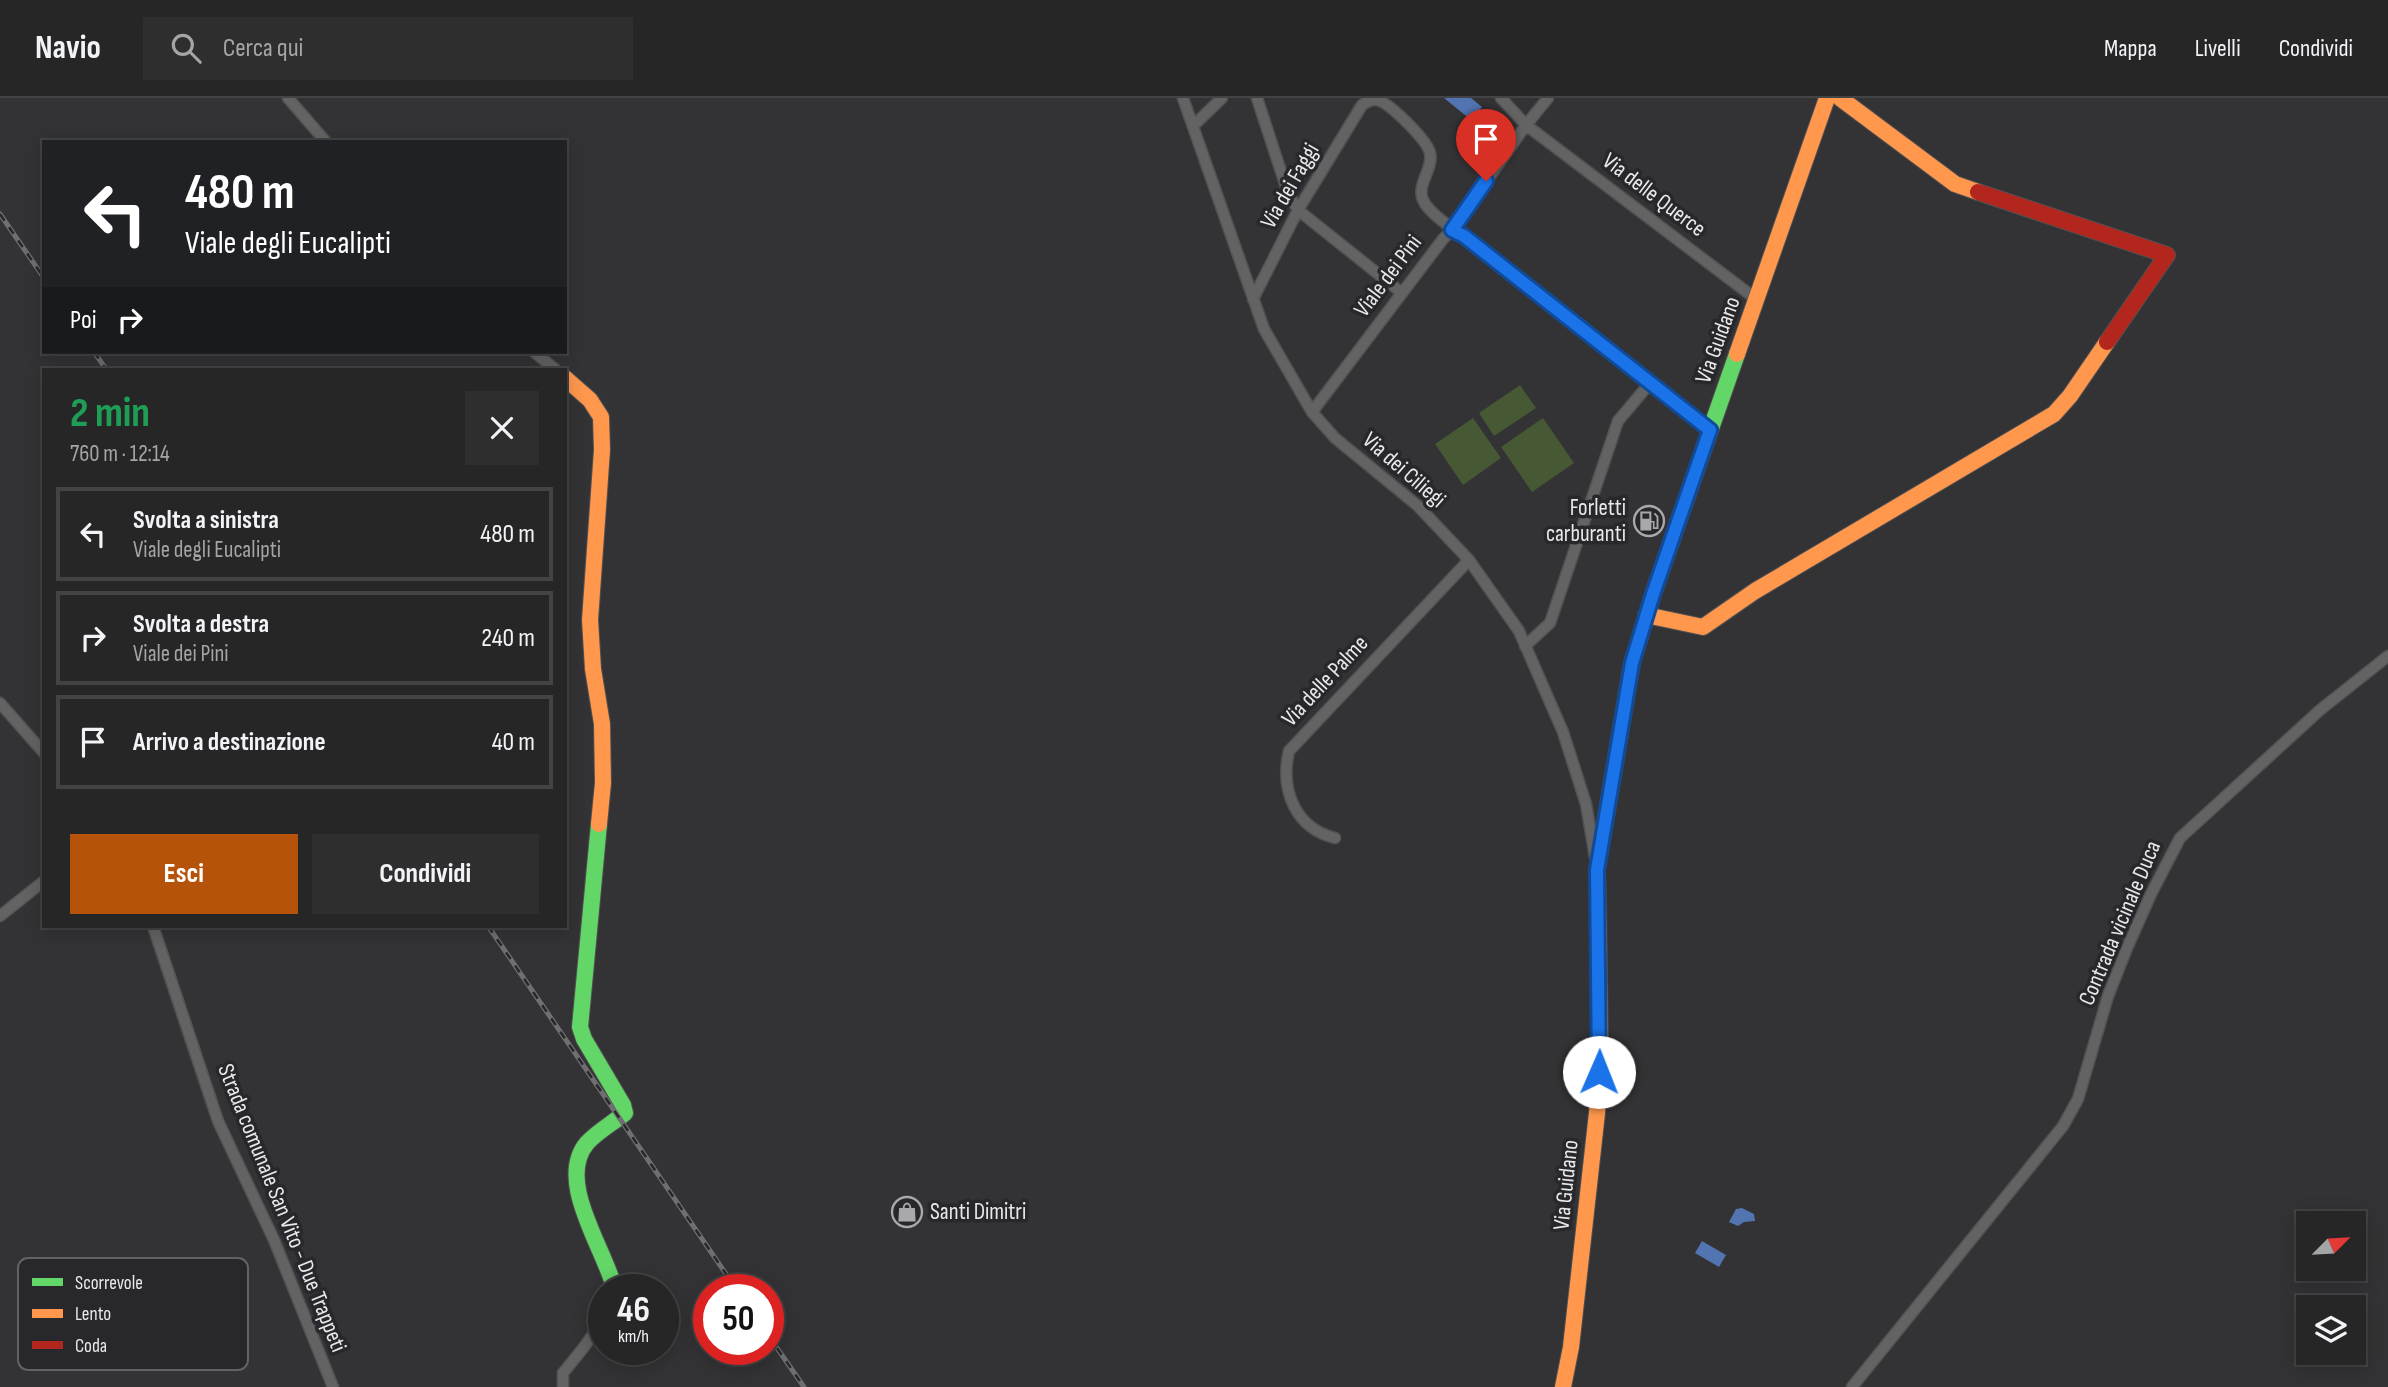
<!DOCTYPE html>
<html lang="it">
<meta charset="utf-8">
<style>
body{margin:0;font-family:"Sofia Sans Condensed",sans-serif;background:#2e2e2f;color:#f1f3f6;height:100vh;display:flex;flex-direction:column;font-size:26px;white-space:nowrap}
*{box-sizing:border-box;margin:0}
p{font-size:23px;color:#a4a5a7}
.icon{flex:none;width:38px;height:38px;fill:none;stroke:currentColor;stroke-width:2;stroke-linecap:round;stroke-linejoin:round}
.map{position:relative;flex:1;overflow:hidden}
.side{position:absolute;left:42px;top:270px;width:525px;height:560px;display:flex;flex-direction:column;background:#262627;border-radius:0px;box-shadow:0 4px 18px #0003,0 0 0 2px #424344}
.side>*{flex:none}
.top-card{position:absolute;left:42px;top:42px;width:525px;height:214px;border-radius:0px;box-shadow:0 4px 18px #0003,0 0 0 2px #424344;background:#202124;color:#fff;overflow:hidden}
.needle{width:46px;rotate:66deg}
.buttons{position:absolute;left:2296px;top:1113px;display:grid;gap:14px}
.buttons a{display:grid;place-items:center;width:70px;height:70px;border-radius:0px;background:#262627;box-shadow:0 4px 18px #0003,0 0 0 2px #424344;font-size:35px}
.speed{position:absolute;left:588px;top:1176px;display:flex;gap:14px;font-size:35px;font-weight:700;text-align:center}
.speed>*{display:grid;place-content:center;width:91px;height:91px;border-radius:50%;background:#262627;box-shadow:0 4px 18px #0003,0 0 0 2px #424344;line-height:1}
.speed small{font-size:18px;font-weight:400}
.speed .limit{border:10px solid #d22;background:#fff;color:#111}
.pin{position:absolute;display:grid;place-items:center;width:60px;height:60px;color:#fff;margin:-72px -30px;border-radius:50% 50% 50% 0;rotate:-45deg;box-shadow:0 0 7px #0007}
.pin .icon{rotate:45deg}
.me{position:absolute;width:77px;margin:-38px;rotate:1deg;stroke-linejoin:round;filter:drop-shadow(0 0 5px #0008)}
.turn{display:flex;align-items:center;gap:24px;height:147px;padding:0 28px;font-size:32px}
.turn .icon{width:91px;height:91px;stroke-width:2.5}
.turn b{display:block;font-size:49px;line-height:60px}
.then{display:flex;align-items:center;height:66px;padding:0 28px;background:#0003;gap:14px;font-size:26px}
.round{display:grid;place-items:center;flex:none;width:74px;height:74px;border-radius:0px;background:#2e2e2f}
.head{display:flex;align-items:center;justify-content:space-between;height:119px;padding:0 28px}
h1{font-size:42px;font-weight:700;line-height:52px;color:#1e9e55}
.action{display:flex;gap:14px;margin-top:auto;padding:14px 28px}
.action a{flex:1;height:80px;border-radius:0px;background:#b45309;color:#fff;font-size:28px;font-weight:700;line-height:80px;text-align:center}
.action a+a{background:#2e2e2f;color:#f1f3f6}
ul{padding:0;list-style:none}
li{display:flex;align-items:center;gap:21px;height:94px;margin:0 14px 10px;padding:0 14px;border:4px solid #424344;border-radius:0px}
li div{flex:1}
li b{display:block;font-size:26px}
li em{font-style:normal}
header{display:flex;align-items:center;gap:42px;box-sizing:border-box;height:98px;padding:0 35px;background:#262627;border-bottom:2px solid #424344}
header strong{font-size:33px}
nav{display:flex;gap:38px;margin-inline-start:auto;font-size:24px}
.search{width:490px;height:63px;background:#2e2e2f;display:flex;align-items:center;gap:18px;box-sizing:border-box;padding:0 24px;border-radius:0px;color:#a4a5a7;font-size:26px}
.map>svg:first-child{display:block}
.green{fill:#465834}
.water{fill:#5274b1}
.lines{fill:none;stroke-linecap:round;stroke-linejoin:round}
.street-casing{stroke:#515052;stroke-width:13}
.fast-casing{stroke:#515052;stroke-width:18}
.slow-casing{stroke:#515052;stroke-width:18}
.jam-casing{stroke:#515052;stroke-width:18}
.street{stroke:#636364;stroke-width:10}
.fast{stroke:#63d668;stroke-width:16}
.slow{stroke:#ff974d;stroke-width:16}
.jam{stroke:#b3261e;stroke-width:16}
.rail-casing{stroke:#6f6e70;stroke-width:5}
.rail{stroke:#28272b;stroke-width:2.5;stroke-dasharray:8;stroke-linecap:butt}
.route-casing{stroke:#114b97;stroke-width:18}
.route{stroke:#1a73e8;stroke-width:12}
.labels{text-anchor:middle;dominant-baseline:central;stroke-width:7;stroke-linejoin:round;paint-order:stroke}
.street-label{font-size:23px;fill:#e9e9eb;stroke:#28272b}
.poi-label{font-size:23px;fill:#e9e9eb;stroke:#28272b;text-anchor:end}
.key{fill:#28272b;stroke:#626165;stroke-width:2}
.key-label{font-size:19px;fill:#e9e9eb}
</style>
<header>
<strong>Navio</strong>
<div class="search"><svg class="icon" aria-label="search" viewBox="0 0 24 24"><circle cx="10" cy="10" r="6"/><path d="M15 15l6 6"/></svg>Cerca qui</div>
<nav><a>Mappa</a><a>Livelli</a><a>Condividi</a></nav>
</header>
<div class="map">
<svg width="2388" height="1289" viewBox="0 0 2388 1289">
<rect width="100%" height="100%" fill="#333234"/>
<!-- green -->
<path class="green" d="M1520 287 1536 310 1494 338 1479 315Z
M1473 320 1501 360 1463 387 1435 346Z
M1543 320 1574 365 1532 394 1501 349Z"/>
<!-- water -->
<path class="water" d="M1444 0H1471L1482 9 1471 22Z
M1742 1110 1754 1116 1755 1123 1744 1124 1738 1128 1729 1124 1736 1111Z
M1702 1143 1726 1157 1719 1169 1695 1155Z"/>
<g class="lines">
<!-- street casing -->
<g class="street-casing">
<path id="street" d="M288 0 326 44
M1183 0 1264 231 1312 314 1335 340 1418 408 1469 462 1519 533 1563 634 1586 706 1595 759
M1257 0 1288 95 1298 112 1402 195
M1501 0 1526 27 1756 201
M1193 28 1222 0
M1253 201 1298 112 1362 7C1367 4 1370 1 1377 2 1390 5 1427 42 1430 55 1434 70 1416 87 1423 102 1428 114 1453 132 1464 137L1710 332
M534 254 555 271
M1312 314 1443 141 1452 132 1526 27 1548 0
M1525 548 1550 525 1618 323 1650 285
M0 605 44 655
M1335 740C1295 730 1280 692 1289 653L1469 462
M0 818 44 783
M153 828 218 1023 274 1142 333 1289
M563 1289V1275L584 1249 604 1221
M1852 1289 2063 1028 2078 1001 2108 898 2127 850 2151 796 2180 740 2320 612 2388 558"/>
</g>
<!-- fast casing -->
<g class="fast-casing">
<path id="fast" d="M599 726 580 929 584 941 623 1007 625 1015C613 1025 598 1033 587 1045 555 1083 605 1151 615 1192
M1598 807 1597 772 1632 565 1653 496 1737 256"/>
</g>
<!-- slow casing -->
<g class="slow-casing">
<path id="slow" d="M1840 0 1955 86 1978 94
M1737 256 1827 0
M565 280 590 302 601 319 602 352 590 522 593 571 602 626 603 685 599 726
M1646 517 1703 529 1755 493 2054 316 2070 298 2107 244
M1563 1289 1571 1249 1597 1015 1600 954 1598 807"/>
</g>
<!-- jam casing -->
<g class="jam-casing">
<path id="jam" d="M1978 94 2167 157 2107 244"/>
</g>
<!-- street -->
<use href="#street" class="street"/>
<!-- fast -->
<use href="#fast" class="fast"/>
<!-- slow -->
<use href="#slow" class="slow"/>
<!-- jam -->
<use href="#jam" class="jam"/>
<!-- rail casing -->
<g class="rail-casing">
<path id="rail" d="M0 116 44 180
M94 254 106 271
M488 828 737 1192
M768 1237 804 1289"/>
</g>
<!-- rail -->
<use href="#rail" class="rail"/>
</g>
<g class="lines">
<!-- route casing -->
<g class="route-casing">
<path id="route" d="M1486 83 1452 132 1464 138 1710 332 1653 496 1632 565 1597 772 1599 974"/>
</g>
<!-- route -->
<use href="#route" class="route"/>
</g>
<!-- icons -->
<defs>
<g id="fuel-ring" transform="scale(1.575)"><circle r="9.5" fill="#28272b" stroke="#a9a9ab" stroke-width="1.5"/><path d="M-5.5-6h7V0h2V4h1.3V-2.5L3-4.5l.8-.8L6-3V5H2.5V1h-1V6h-7ZM-4.2-4.7v3.2H.2V-4.7Z" fill="#a9a9ab"/></g>
<g id="shop-ring" transform="scale(1.575)"><circle r="9.5" fill="#28272b" stroke="#a9a9ab" stroke-width="1.5"/><path d="M-5-2.5h2.3a2.7 3.5 0 0 1 5.4 0H5L5.5 6h-11ZM-1.5-2.5h3a1.5 2.3 0 0 0-3 0Z" fill="#a9a9ab"/></g>
</defs>
<g fill-rule="evenodd">
<use href="#fuel-ring" x="1649" y="423"/>
<use href="#shop-ring" x="907" y="1114"/>
</g>
<g class="labels">
<!-- street labels -->
<g class="street-label">
<text transform="translate(1290 88) rotate(-60)">Via dei Faggi</text>
<text transform="translate(1654 97) rotate(37)">Via delle Querce</text>
<text transform="translate(1388 178) rotate(-53)">Viale dei Pini</text>
<text transform="translate(1718 242) rotate(-70)">Via Guidano</text>
<text transform="translate(1404 372) rotate(41)">Via dei Ciliegi</text>
<text transform="translate(1325 583) rotate(-47)">Via delle Palme</text>
<text transform="translate(2120 825) rotate(-67)">Contrada vicinale Duca</text>
<text transform="translate(1566 1087) rotate(-84)">Via Guidano</text>
<text transform="translate(282 1110) rotate(68)">Strada comunale San Vito - Due Trappeti</text>
</g>
<!-- poi labels -->
<g class="poi-label">
<text x="1626" y="410">Forletti<tspan x="1626" dy="26">carburanti</tspan></text>
<text x="930" y="1114" text-anchor="start">Santi Dimitri</text>
</g>
</g>
<!-- legend -->
<rect x="18" y="1160" width="230" height="112" rx="10" class="key"/>
<rect x="32" y="1180" width="31" height="8" fill="#63d668"/>
<rect x="32" y="1211" width="31" height="9" fill="#ff974d"/>
<rect x="32" y="1243" width="31" height="8" fill="#b3261e"/>
<g class="key-label">
<text x="75" y="1191">Scorrevole</text>
<text x="75" y="1222">Lento</text>
<text x="75" y="1254">Coda</text>
</g>
</svg>
<div class="buttons">
<a><svg class="needle" viewBox="-14 -14 28 28"><path d="M0-13l5 13h-10z" fill="#e53935"/><path d="M0 13l5-13h-10z" fill="#a4a5a7"/></svg></a>
<a><svg class="icon" aria-label="layers" viewBox="0 0 24 24"><path d="M12 4l9 5-9 5-9-5zM3 14l9 5 9-5"/></svg></a>
</div>
<div class="speed"><div>46<small>km/h</small></div><div class="limit">50</div></div>
<div class="pin" style="left:1486px;top:83px;background:#d93025"><svg class="icon" aria-label="arrive" viewBox="0 0 24 24"><path d="M6 21V4h12l-3 4 3 4H6"/></svg></div>
<svg class="me" style="left:1599px;top:974px" viewBox="-20 -20 40 40"><circle r="19" fill="#fff"/><path d="M0-13L10 11 0 6-10 11z" fill="#1a73e8"/></svg>
<div class="top-card">
<div class="turn"><svg class="icon" aria-label="left" viewBox="0 0 24 24"><path d="M17 20v-9H6M10 6l-5 5 5 5"/></svg><div><b>480 m</b>Viale degli Eucalipti</div></div>
<div class="then">Poi<svg class="icon" aria-label="right" viewBox="0 0 24 24"><path d="M7 20v-9h11M14 6l5 5-5 5"/></svg></div>
</div>
<section class="side">
<div class="head"><div><h1>2 min</h1><p>760 m · 12:14</p></div><a class="round"><svg class="icon" aria-label="close" viewBox="0 0 24 24"><path d="M6 6l12 12M18 6L6 18"/></svg></a></div>
<ul>
<li><svg class="icon" aria-label="left" viewBox="0 0 24 24"><path d="M17 20v-9H6M10 6l-5 5 5 5"/></svg><div><b>Svolta a sinistra</b><p>Viale degli Eucalipti</p></div><em>480 m</em></li>
<li><svg class="icon" aria-label="right" viewBox="0 0 24 24"><path d="M7 20v-9h11M14 6l5 5-5 5"/></svg><div><b>Svolta a destra</b><p>Viale dei Pini</p></div><em>240 m</em></li>
<li><svg class="icon" aria-label="arrive" viewBox="0 0 24 24"><path d="M6 21V4h12l-3 4 3 4H6"/></svg><div><b>Arrivo a destinazione</b></div><em>40 m</em></li>
</ul>
<div class="action"><a>Esci</a><a>Condividi</a></div>
</section>
</div>
